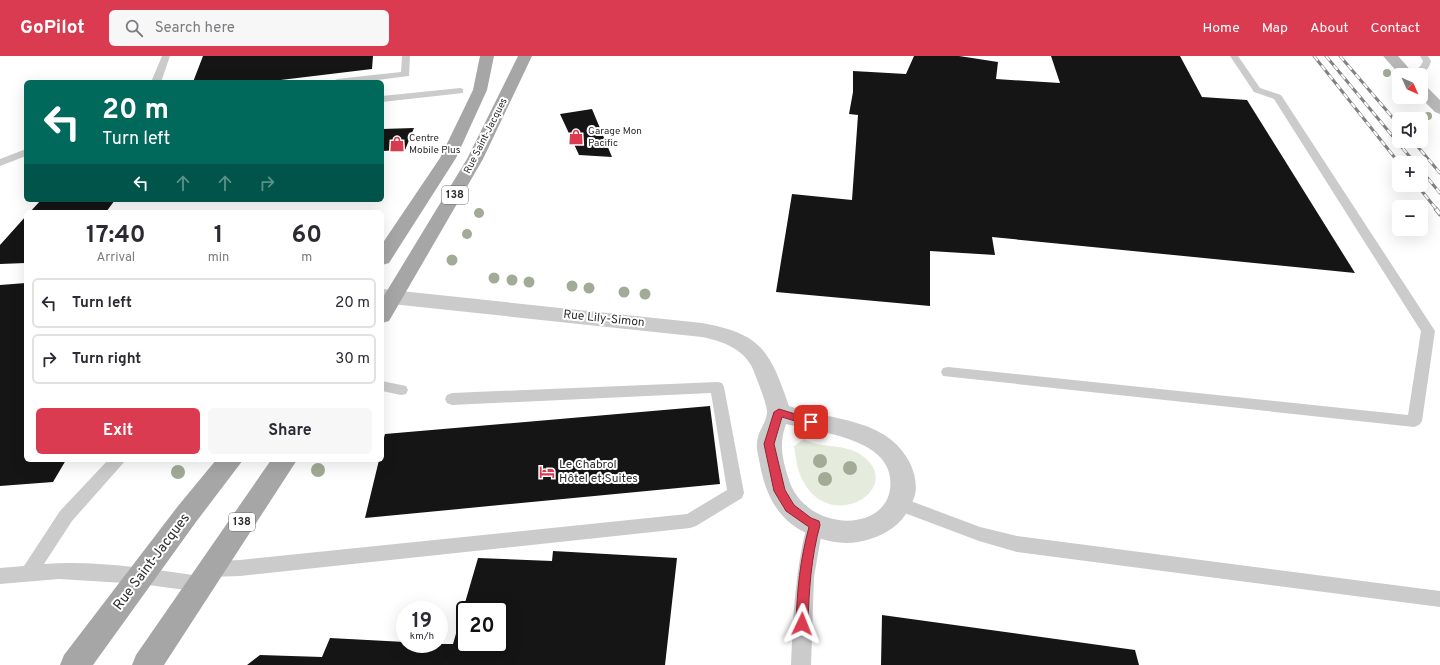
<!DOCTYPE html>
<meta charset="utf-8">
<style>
body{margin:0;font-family:Overpass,sans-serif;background:#f7f7f7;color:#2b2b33;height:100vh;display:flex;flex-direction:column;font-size:15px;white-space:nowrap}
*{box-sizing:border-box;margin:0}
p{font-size:13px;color:#7c7c81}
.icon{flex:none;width:22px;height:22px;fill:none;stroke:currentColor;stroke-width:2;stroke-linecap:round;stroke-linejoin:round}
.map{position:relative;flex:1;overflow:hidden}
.drawer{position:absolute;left:24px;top:154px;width:360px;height:252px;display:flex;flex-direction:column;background:#fff;border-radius:6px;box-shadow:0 4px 16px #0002}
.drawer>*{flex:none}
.banner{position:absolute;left:24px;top:24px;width:360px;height:122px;border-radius:6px;box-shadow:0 4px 16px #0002;background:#00695c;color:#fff;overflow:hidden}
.needle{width:26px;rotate:135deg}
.tools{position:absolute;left:1392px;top:12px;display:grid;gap:8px}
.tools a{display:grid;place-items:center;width:36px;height:36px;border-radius:6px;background:#fff;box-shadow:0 4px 16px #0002;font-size:20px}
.speed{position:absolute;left:396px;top:545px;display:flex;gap:8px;font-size:20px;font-weight:700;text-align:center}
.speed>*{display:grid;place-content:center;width:52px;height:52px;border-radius:50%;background:#fff;box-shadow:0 4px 16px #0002;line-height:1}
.speed small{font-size:10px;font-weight:400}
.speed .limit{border:2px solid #111;border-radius:6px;background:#fff;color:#111}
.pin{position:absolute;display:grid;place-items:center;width:34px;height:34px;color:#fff;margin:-17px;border-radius:8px;box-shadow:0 2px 6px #0006}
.me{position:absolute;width:44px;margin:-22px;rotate:2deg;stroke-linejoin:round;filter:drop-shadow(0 0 3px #0008)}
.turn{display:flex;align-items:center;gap:14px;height:84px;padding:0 12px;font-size:18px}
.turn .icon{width:52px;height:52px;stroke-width:2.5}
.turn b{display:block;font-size:28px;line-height:34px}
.lanes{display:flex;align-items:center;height:38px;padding:0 12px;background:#0003;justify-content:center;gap:20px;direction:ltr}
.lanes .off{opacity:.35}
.eta{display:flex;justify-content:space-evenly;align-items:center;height:68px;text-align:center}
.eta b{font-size:24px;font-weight:700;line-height:28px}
.primary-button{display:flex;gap:8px;margin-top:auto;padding:8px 12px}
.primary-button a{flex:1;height:46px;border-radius:6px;background:#da3b50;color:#fff;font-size:16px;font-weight:700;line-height:46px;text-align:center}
.primary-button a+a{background:#f7f7f7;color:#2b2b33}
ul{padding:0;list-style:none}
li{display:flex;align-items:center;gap:12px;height:50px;margin:0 8px 6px;padding:0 4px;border:2px solid #e1e1e2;border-radius:6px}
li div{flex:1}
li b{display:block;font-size:15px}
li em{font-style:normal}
header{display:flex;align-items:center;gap:24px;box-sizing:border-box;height:56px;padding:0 20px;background:#da3b50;color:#fff}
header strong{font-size:19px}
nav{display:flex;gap:22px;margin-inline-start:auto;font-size:14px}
.search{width:280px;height:36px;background:#f7f7f7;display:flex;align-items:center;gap:10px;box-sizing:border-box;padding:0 14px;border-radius:6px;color:#7c7c81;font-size:15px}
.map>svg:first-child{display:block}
.green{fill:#e5ebdd}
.building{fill:#151515;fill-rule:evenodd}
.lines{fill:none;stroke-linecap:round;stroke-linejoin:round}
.lane{fill:#cbcbcb;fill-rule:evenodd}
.street{fill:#cbcbcb;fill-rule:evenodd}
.secondary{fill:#b8b8b8;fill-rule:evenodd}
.primary{fill:#a6a6a6;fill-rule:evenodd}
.rail-far1-casing{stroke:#838383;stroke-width:3}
.rail-casing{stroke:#838383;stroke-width:4.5}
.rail-far1{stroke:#fff;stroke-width:2;stroke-dasharray:6;stroke-linecap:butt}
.rail{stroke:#fff;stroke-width:3;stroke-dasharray:8;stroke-linecap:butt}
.tree{fill:#a1ab95}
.route{fill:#da3b50;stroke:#8e2634}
.labels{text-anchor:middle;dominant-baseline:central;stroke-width:4;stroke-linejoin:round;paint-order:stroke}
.far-poi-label{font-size:10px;fill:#2e2e2e;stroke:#fff;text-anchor:start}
.far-street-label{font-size:10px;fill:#2e2e2e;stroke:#fff}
.shield{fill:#fff;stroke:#6d6d6d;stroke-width:1}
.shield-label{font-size:11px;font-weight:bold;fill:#2e2e2e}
.street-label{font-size:12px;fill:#2e2e2e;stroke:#fff}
.poi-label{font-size:12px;fill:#2e2e2e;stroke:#fff;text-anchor:start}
.near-street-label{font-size:14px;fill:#2e2e2e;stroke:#fff}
</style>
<header>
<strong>GoPilot</strong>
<div class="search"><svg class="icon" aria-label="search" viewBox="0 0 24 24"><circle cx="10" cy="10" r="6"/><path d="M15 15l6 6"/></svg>Search here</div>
<nav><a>Home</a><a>Map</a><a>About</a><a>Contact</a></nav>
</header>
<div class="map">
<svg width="1440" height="609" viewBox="0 0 1440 609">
<rect width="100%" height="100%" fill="#fff"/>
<!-- green -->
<path class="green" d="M804 383C823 394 846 386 864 401 904 433 831 478 803 425 797 415 796 401 794 390Z"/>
<!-- building -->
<path class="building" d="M203 0H373L372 13 264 26H193Z
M914 0H959L998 6 996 23 1060 27 1051 0H1180L1202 41 1247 44 1355 217 992 181 995 199 930 195V250L776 236 792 138 852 144 858 59 849 58 853 36V15L906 18Z
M592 53 612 101 579 99 560 58Z
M414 72 405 94 382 95V73Z
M41 144H115L106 156H30Z
M26 160V190L24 192H26V207L0 208V189Z
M26 227V404H66L53 426 0 430V229Z
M710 350 720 428 365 462 379 404H382V389L385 378Z
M553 495 677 502 665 609H247L260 599 322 601 330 582 405 586V588H453L478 502 552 505ZM465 554H499V588H465Z
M882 559 1135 594 1139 609H881Z"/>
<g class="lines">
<!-- lane -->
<path class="lane" d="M162 0H170L161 26H151Z
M402 0H410L409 20 361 26H332L337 23 401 16Z
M1230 0H1238L1260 32 1281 39 1435 275 1422 365 1419 369 1414 371 943 320 941 316 943 312 948 311 1408 359 1421 275 1274 43 1254 36Z
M1420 0H1428L1431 5C1427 20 1417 19 1403 19V15C1412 13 1419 16 1423 5Z
M460 32 463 33V37L382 46V40Z
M26 93V100L0 110V103Z
M382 325 406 330 408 334 406 338 401 339 382 335Z
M717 326 722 327 724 331 744 437 742 442 696 470 690 472 240 520 210 521 204 519 201 513 204 507 210 505 240 504 687 458 727 434 711 337 452 349 447 347 445 343 447 339 452 337Z
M108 404H126L72 465 44 508C95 504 150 513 200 520L206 522 209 528 206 534 200 536 141 528 59 523 0 528V512L24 510 60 455Z
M900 441 980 471 1017 480 1440 535V551L1017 496 979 485 894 453 892 448 894 443Z
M815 462 821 464 823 469 814 521 811 609H791C793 562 795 515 807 469L809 464Z"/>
<!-- street -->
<path class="street" d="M382 233 702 267C762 278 770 295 789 350 831 365 887 361 910 407 915 418 918 431 914 442 906 464 892 476 870 483 849 490 830 487 811 479 780 467 766 441 760 409 759 401 756 394 757 386 758 375 766 367 767 357 768 350 755 318 752 311 742 292 722 285 702 281L382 247ZM786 368C814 375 846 378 870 393 881 400 889 410 890 422 897 478 804 480 788 421 782 402 779 387 786 368Z"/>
<!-- secondary -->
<path class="secondary" d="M1383 0H1398L1415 19H1400Z
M1421 29 1426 30 1440 44V58L1435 56 1420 41Z"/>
<!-- primary -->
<path class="primary" d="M480 0H494L487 34 456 102 389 207 382 209V188L440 102 473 34Z
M518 0H532L483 103 389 265 382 267V243L467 103Z
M216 404H243L196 466 93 609H60L64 599 178 450Z
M271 404H297L164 609H132L136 599Z"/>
<!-- rail-far1 casing -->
<g class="rail-far1-casing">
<path id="rail-far1" d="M1314 0 1399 107
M1326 0 1415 107
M1340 0 1399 69
M1413 85 1440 117
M1421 114 1440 137
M1417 129 1437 154"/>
</g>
<!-- rail casing -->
<g class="rail-casing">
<path id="rail" d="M1436 153 1440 158"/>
</g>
<!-- rail-far1 -->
<use href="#rail-far1" class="rail-far1"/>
<!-- rail -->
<use href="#rail" class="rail"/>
</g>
<!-- trees -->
<g class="tree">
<circle cx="1387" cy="17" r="4"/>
<circle cx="1428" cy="60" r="4"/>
<circle cx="479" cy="157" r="5"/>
<circle cx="467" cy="178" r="5"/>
<circle cx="452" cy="204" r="5.5"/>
<circle cx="494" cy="222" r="5.5"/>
<circle cx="512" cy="224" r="5.5"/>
<circle cx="529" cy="226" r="5.5"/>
<circle cx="572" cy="230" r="5.5"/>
<circle cx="589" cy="232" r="5.5"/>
<circle cx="624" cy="236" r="5.5"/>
<circle cx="645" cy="238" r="5.5"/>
<circle cx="820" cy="405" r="7"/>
<circle cx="850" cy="412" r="7"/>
<circle cx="318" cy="414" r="7"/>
<circle cx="178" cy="416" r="7"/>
<circle cx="825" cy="423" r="7"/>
</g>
<!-- route -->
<path class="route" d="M779 353 815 364 816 366 811 370 782 361 774 388 785 434 794 449 811 462 819 465 820 469C811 502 809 534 808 568L806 572 802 574 798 572 796 568C797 535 800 504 809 471L786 455 774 435 764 388 774 356Z"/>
<!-- icons -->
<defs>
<g id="shop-bare" transform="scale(1.2)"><path d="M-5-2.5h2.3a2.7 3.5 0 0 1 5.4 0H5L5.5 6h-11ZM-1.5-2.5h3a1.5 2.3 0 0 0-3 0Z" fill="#da3b50" stroke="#fff" stroke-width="2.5" paint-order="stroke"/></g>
<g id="hotel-bare" transform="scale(1.2)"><path d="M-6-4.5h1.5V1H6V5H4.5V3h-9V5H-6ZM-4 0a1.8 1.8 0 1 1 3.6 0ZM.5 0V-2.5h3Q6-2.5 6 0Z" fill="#da3b50" stroke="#fff" stroke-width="2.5" paint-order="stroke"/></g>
</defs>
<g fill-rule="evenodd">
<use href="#shop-bare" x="576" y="81"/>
<use href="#shop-bare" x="397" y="88"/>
<use href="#hotel-bare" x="547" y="416"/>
</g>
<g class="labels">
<!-- far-poi labels -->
<g class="far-poi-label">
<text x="588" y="75">Garage Mon<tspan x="588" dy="12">Pacific</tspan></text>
<text x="409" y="82">Centre<tspan x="409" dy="12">Mobile Plus</tspan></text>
</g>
<!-- far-street labels -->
<g class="far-street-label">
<text transform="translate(486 80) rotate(-63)">Rue Saint-Jacques</text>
</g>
<!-- shield labels -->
<g class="shield">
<rect x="442" y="130" width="26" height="18" rx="3"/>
<rect x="229" y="457" width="26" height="18" rx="3"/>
</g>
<g class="shield-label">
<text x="455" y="139">138</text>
<text x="242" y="466">138</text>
</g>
<!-- street labels -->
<g class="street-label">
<text transform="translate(604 263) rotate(6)">Rue Lily-Simon</text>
</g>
<!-- poi labels -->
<g class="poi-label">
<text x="559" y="409">Le Chabrol<tspan x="559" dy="14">Hôtel et Suites</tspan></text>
</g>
<!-- near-street labels -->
<g class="near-street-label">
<text transform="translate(152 506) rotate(-53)">Rue Saint-Jacques</text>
</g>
</g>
</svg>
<div class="tools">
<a><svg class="needle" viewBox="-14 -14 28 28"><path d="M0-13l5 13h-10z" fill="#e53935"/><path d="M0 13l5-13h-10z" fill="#7c7c81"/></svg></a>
<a><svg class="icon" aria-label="sound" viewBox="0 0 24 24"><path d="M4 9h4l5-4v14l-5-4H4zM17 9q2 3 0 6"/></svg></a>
<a>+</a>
<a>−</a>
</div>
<div class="speed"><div>19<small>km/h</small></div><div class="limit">20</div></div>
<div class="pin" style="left:811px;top:366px;background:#d93025"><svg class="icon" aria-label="arrive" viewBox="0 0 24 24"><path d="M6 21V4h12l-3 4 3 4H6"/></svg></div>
<svg class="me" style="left:802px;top:568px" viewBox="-20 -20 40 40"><path d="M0-17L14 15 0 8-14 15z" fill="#da3b50" stroke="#fff" stroke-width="4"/></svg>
<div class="banner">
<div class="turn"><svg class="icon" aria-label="left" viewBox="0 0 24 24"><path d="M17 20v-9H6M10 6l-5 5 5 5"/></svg><div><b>20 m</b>Turn left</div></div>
<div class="lanes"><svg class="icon" aria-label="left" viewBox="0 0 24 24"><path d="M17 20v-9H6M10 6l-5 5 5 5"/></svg><svg class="icon off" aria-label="ahead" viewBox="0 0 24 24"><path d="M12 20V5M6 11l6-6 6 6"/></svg><svg class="icon off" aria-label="ahead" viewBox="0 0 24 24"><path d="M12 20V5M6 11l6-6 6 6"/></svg><svg class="icon off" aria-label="right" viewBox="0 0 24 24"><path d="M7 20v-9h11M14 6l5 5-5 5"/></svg></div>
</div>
<section class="drawer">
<div class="eta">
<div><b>17:40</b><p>Arrival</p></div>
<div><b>1</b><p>min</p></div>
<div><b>60</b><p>m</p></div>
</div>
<ul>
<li><svg class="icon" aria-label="left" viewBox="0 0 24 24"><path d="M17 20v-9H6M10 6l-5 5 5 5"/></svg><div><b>Turn left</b></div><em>20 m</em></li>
<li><svg class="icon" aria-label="right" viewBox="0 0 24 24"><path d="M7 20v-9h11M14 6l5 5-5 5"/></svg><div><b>Turn right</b></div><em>30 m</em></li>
</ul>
<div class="primary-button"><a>Exit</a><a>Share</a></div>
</section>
</div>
